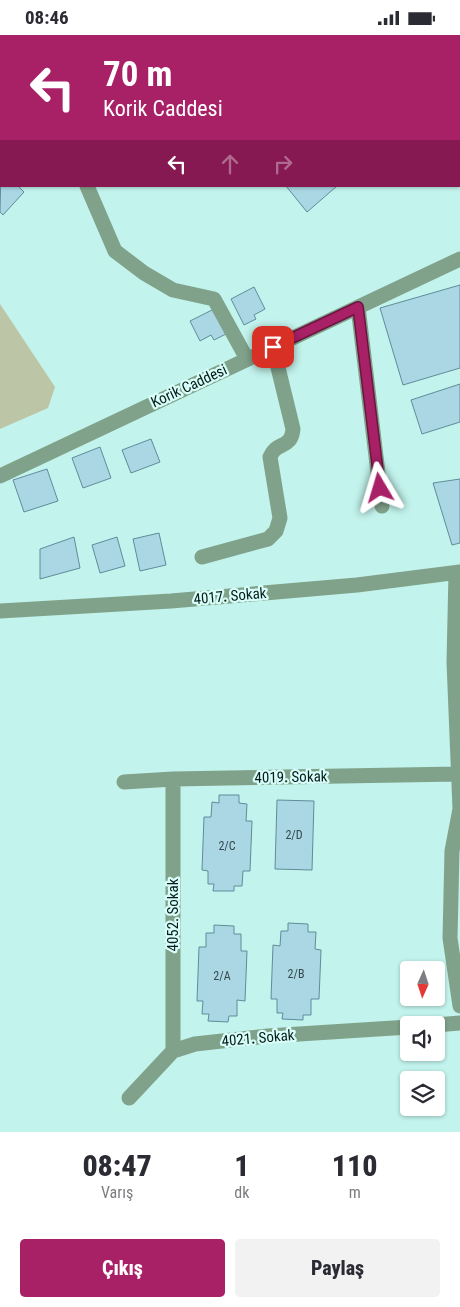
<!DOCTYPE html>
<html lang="tr">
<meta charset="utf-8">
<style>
body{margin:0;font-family:"Roboto Condensed",sans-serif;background:#f2f2f3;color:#2b2b33;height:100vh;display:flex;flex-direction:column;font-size:19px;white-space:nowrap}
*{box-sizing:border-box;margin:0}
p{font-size:16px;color:#7c7c81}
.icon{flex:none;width:28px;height:28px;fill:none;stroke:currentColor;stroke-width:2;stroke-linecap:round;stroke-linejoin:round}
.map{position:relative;height:1097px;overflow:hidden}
.sheet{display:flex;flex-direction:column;background:#fff;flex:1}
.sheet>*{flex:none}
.banner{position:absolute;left:0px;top:0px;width:460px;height:152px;box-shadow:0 1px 4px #0004;background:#a82066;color:#fff;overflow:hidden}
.needle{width:32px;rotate:183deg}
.tools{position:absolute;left:400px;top:926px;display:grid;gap:10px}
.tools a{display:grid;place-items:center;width:45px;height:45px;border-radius:5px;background:#fff;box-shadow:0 1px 4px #0004;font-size:25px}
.pin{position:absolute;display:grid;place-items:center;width:42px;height:42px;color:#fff;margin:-21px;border-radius:10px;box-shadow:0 2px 8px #0006}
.me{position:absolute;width:55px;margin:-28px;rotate:353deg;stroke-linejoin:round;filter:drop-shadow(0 0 4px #0008)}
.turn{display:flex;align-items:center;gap:18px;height:105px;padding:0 20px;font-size:22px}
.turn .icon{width:65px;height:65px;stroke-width:2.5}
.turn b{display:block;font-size:35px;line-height:42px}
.lanes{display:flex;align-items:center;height:48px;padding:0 20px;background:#0003;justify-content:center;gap:25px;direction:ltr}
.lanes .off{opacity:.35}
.eta{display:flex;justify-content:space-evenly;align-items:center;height:85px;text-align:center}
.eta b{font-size:30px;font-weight:800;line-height:35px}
.action{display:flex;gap:10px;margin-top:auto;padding:10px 20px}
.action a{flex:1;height:58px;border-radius:5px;background:#a82066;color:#fff;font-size:20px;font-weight:800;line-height:58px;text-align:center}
.action a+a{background:#f2f2f3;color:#2b2b33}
.status{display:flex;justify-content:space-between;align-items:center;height:35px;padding:0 25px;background:#fff;direction:ltr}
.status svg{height:14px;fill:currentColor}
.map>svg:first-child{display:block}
.green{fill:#bdc5a7}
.building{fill:#abd7e5;stroke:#618b99}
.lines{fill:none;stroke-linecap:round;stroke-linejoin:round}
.minor{stroke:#81a28a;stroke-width:15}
.route-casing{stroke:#6d1542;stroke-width:12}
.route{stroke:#a82066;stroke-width:9}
.labels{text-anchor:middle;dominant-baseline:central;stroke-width:4.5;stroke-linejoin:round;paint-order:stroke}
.number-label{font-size:12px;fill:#324a4d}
.street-label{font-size:15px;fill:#091b1a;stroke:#d7fef9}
</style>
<div class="status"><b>08:46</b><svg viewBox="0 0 49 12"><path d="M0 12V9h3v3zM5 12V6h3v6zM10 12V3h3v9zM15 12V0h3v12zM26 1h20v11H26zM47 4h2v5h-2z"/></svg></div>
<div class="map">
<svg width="460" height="1097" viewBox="0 0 460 1097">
<rect width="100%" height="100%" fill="#c2f3ec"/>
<!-- green -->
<path class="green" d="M0 269 55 352 48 373 0 394Z"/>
<!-- building -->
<path class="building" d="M165 0H324L325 1H166Z
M404 0H452L453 1H402Z
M1 137V151H18L24 157 3 180 0 177Z
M286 151H337L307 177Z
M460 250V333L403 350 380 273Z
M254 252 265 274 254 280 256 284 244 290 231 264Z
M214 274 226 299 214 305 211 300 200 306 190 286Z
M460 349V387L422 399 411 365Z
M151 404 160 427 131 438 122 415Z
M100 412 111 443 83 453 72 423Z
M47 434 58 466 24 477 13 445Z
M460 444V508L452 510 433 448Z
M159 498 166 530 140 536 133 504Z
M74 502 80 533 40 544V514Z
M117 502 125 531 100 538 92 510Z
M219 760H239V768L247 769 246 786H252L250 836H243L242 851H234V856H213L214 849H208V836L202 835 204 782H211L212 767 219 768Z
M277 765 314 766 312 835 275 834Z
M288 888 308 889V897H316L315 914 321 915 319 964H311V980H303V985L282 984 283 978H277V964H271L273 910 280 911 281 896H288Z
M214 890 234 891V899H241V916H247L245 966 237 965V981H229L228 987 208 986 209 979H202L203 966H197L199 912H206V898H214Z"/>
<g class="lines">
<!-- minor -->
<path class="minor" d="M359 0 360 1
M459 50 460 49
M459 138 460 139
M87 151 115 216 144 238 173 255 214 264 247 324
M358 272 382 471
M0 441 460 224
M202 522 268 504 276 496 280 483 270 422C276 406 291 415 293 394L273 312
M456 538 454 627 460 774 452 816 450 903 460 971
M0 576 171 566 357 550 460 537
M173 744V1016
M124 747 173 744 458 739
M436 990 460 988
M129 1063 173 1016 195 1009 268 1001 409 992"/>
</g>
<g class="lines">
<!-- route casing -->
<g class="route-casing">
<path id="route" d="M273 312 358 272 380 453"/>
</g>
<!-- route -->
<use href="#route" class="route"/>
</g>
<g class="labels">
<!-- number labels -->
<g class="number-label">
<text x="294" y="800">2/D</text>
<text x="227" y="811">2/C</text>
<text x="296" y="939">2/B</text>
<text x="222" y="941">2/A</text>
</g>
<!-- street labels -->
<g class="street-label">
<text transform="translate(189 351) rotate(-25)">Korik Caddesi</text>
<text transform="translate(230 561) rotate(-5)">4017. Sokak</text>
<text transform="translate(291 742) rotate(-1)">4019. Sokak</text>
<text transform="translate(173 880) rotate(-90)">4052. Sokak</text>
<text transform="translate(258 1003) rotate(-5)">4021. Sokak</text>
</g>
</g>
</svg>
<div class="tools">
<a><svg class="needle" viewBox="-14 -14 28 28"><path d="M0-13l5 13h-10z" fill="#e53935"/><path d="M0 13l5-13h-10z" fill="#7c7c81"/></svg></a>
<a><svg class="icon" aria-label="sound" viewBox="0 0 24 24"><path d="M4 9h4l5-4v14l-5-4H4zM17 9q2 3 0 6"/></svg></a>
<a><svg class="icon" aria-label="layers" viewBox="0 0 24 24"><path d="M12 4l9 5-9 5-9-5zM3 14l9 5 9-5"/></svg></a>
</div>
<div class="pin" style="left:273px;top:312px;background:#d93025"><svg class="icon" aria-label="arrive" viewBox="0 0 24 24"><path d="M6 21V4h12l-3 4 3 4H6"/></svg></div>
<svg class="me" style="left:380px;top:453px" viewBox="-20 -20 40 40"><path d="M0-17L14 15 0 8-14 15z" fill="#a82066" stroke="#fff" stroke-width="4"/></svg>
<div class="banner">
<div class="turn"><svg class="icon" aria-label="left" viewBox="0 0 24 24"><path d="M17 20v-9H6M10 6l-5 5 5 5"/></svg><div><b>70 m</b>Korik Caddesi</div></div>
<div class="lanes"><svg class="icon" aria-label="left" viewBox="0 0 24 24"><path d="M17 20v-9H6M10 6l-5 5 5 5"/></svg><svg class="icon off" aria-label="ahead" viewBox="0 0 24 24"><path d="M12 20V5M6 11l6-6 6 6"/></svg><svg class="icon off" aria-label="right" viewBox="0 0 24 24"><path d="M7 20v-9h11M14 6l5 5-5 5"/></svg></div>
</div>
</div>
<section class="sheet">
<div class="eta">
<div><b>08:47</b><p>Varış</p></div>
<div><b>1</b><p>dk</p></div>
<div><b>110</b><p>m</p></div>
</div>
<div class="action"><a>Çıkış</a><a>Paylaş</a></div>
</section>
